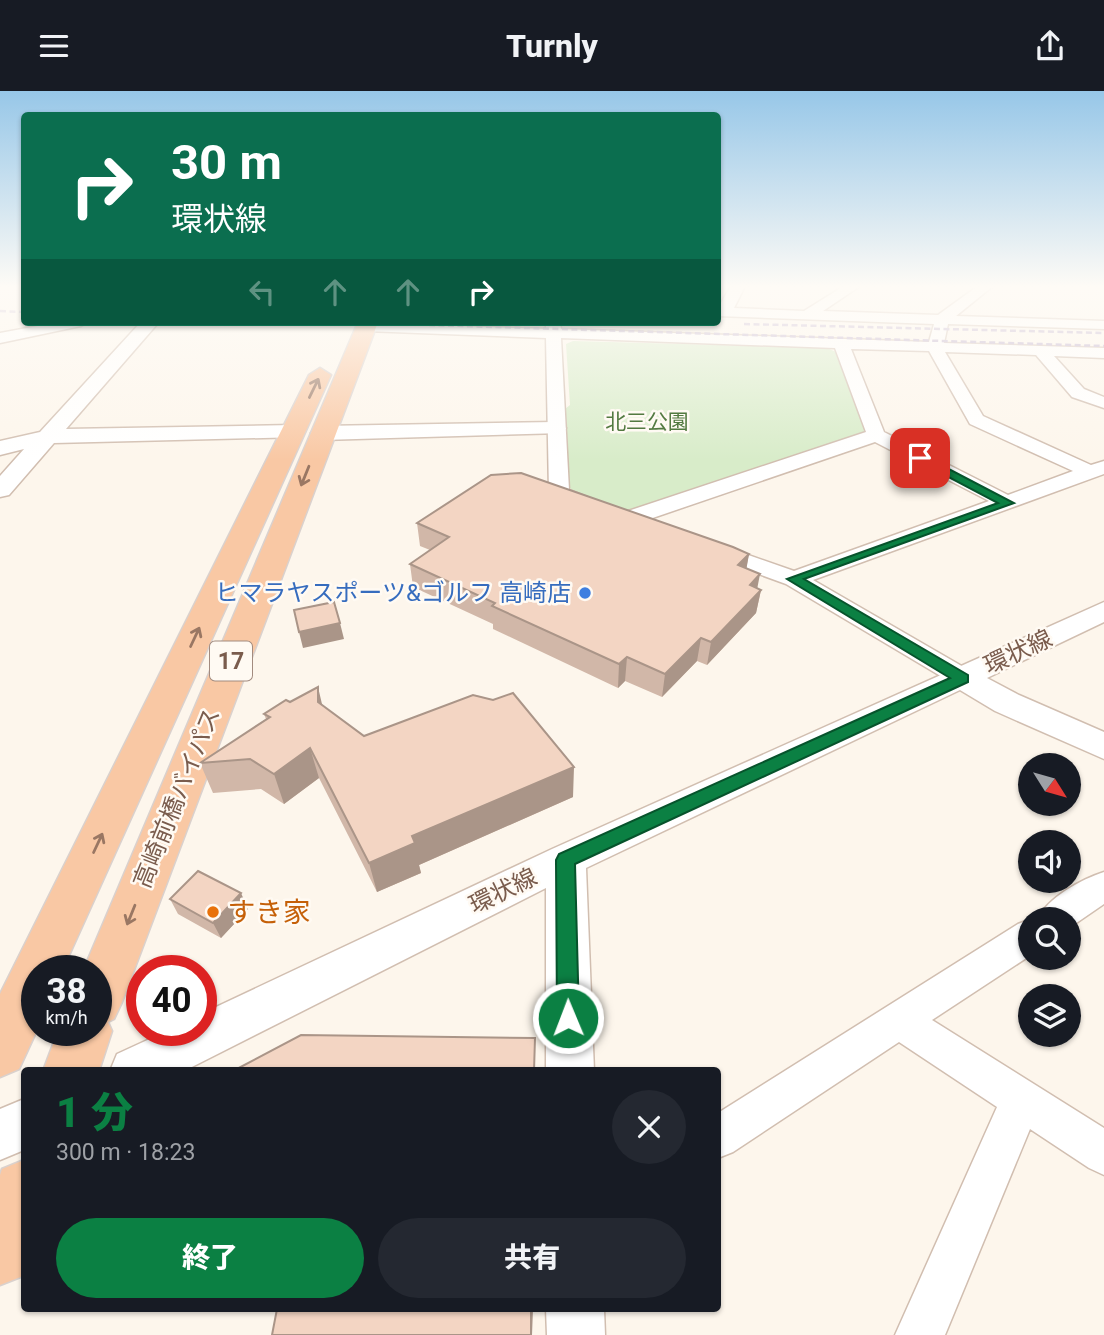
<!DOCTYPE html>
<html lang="ja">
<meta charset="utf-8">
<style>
body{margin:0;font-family:Roboto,"Noto Sans JP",sans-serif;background:#242831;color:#f1f3f6;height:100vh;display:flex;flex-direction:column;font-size:26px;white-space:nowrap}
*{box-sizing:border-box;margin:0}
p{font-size:23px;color:#9ea1a6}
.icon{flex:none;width:38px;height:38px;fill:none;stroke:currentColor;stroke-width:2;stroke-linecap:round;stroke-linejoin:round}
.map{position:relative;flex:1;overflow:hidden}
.sheet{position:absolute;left:21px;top:976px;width:700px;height:245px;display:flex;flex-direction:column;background:#171b24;border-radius:7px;box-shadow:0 2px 5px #0004}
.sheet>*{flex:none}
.top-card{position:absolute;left:21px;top:21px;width:700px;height:214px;border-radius:7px;box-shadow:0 2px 5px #0004;background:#0b6e4f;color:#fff;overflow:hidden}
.needle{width:46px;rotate:127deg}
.buttons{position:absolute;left:1018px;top:662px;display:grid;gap:14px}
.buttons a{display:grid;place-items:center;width:63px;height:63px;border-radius:50%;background:#171b24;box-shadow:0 2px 5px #0004;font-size:35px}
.speed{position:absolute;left:21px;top:864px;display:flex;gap:14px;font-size:35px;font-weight:700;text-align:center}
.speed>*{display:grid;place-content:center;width:91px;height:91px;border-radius:50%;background:#171b24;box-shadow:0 2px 5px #0004;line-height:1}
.speed small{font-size:18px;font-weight:400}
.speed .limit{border:10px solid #d22;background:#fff;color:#111}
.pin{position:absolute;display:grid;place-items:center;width:60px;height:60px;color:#fff;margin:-30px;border-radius:14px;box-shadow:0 4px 10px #0006}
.me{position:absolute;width:77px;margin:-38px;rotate:359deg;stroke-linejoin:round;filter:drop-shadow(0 0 5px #0008)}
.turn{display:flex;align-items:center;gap:24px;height:147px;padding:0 35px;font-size:32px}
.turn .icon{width:91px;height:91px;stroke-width:2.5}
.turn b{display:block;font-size:49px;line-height:60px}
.lanes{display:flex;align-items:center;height:66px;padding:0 35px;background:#0003;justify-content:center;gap:35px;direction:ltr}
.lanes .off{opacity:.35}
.round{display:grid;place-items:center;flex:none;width:74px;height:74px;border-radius:37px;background:#242831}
.summary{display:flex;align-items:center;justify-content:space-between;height:119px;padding:0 35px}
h1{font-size:42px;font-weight:800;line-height:52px;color:#0b8043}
.cta{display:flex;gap:14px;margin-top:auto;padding:14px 35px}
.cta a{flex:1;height:80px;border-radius:42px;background:#0b8043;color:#fff;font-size:28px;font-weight:800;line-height:80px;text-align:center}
.cta a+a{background:#242831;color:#f1f3f6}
header{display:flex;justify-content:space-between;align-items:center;height:91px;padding:0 35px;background:#171b24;font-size:32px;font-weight:800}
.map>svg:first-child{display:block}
.green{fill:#d8ecc9}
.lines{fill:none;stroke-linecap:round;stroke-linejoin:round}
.minor-casing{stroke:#d1beb0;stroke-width:3}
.tertiary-casing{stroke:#d1beb0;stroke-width:3}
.trunk-casing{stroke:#dad1cd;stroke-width:3}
.minor{fill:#fff;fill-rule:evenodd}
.tertiary{fill:#fff;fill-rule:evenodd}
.trunk{fill:#f9c8a4;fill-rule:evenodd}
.rail{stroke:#b9a8c9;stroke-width:2.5;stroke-dasharray:6 3.5;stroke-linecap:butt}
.wall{fill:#d1b7a8}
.shaded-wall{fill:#aa9588}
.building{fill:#f3d5c3;stroke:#aa9588;stroke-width:2}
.oneway{stroke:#9a7763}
.route{fill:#0b8043;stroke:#07532c;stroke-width:2}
.shop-dot{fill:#3f7fe0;stroke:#fffaf3;stroke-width:2.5}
.food-dot{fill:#e8710a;stroke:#fffaf3;stroke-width:2.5}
.labels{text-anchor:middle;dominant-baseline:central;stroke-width:5;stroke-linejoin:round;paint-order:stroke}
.far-park-label{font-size:21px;fill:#537a41;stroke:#fffaf3}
.shield{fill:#fffaf3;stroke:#a28b7f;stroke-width:2}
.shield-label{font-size:23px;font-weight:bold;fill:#7a5c4d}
.shop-label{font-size:24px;fill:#366cbe;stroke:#fffaf3;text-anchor:end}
.street-label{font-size:24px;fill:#7a5c4d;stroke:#fffaf3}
.near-food-label{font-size:28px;fill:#c56008;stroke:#fffaf3;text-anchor:start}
</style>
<header><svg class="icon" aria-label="menu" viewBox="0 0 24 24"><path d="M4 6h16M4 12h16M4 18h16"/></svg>Turnly<svg class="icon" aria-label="share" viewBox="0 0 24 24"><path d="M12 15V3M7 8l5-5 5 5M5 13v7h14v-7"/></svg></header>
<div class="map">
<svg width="1104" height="1244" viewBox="0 0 1104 1244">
<rect width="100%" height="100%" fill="#fdf6ec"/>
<!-- green -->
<path class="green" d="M573 250 827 257 836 261 868 338 863 343 630 420 579 405 570 397 568 388 565 318 570 314 566 253Z"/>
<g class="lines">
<!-- minor casing -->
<g class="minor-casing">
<path id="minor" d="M731 195H745L734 217 804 220 844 195H860L823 220 938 224 978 195H993L956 225 1104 230V238L948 233 944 252 1104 257V267L1054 265 1084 298 1104 306V317L1072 306 1036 264 945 261 983 325 1091 374 1104 370V383L813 489 972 581 976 587 972 593 963 596 954 593 786 493 706 464 703 459 714 452 794 480 989 410 875 351 635 433H619L616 428 619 423 866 341 835 257 561 247 569 399 594 409 597 413 587 419 552 406 549 402 546 247 365 240 358 236 365 232 546 238V231H560L561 238 929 251 934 233 718 225V217ZM851 258 929 260 970 333 1073 380 1008 404 884 341Z
M59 231H88L81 235 0 252V242Z
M1104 781V813L1069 837V828H1038C1047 807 1082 788 1104 781Z
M1031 828V864L932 929 1104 1037V1084L1089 1077 1030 1038 945 1244H895L997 1016 899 951 733 1061 718 1067V1022L1018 833Z"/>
</g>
<!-- tertiary casing -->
<g class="tertiary-casing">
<path id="tertiary" d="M141 231H159L66 338 293 334 304 341 301 346 54 352 9 404 0 406V385L24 358 0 364V350L40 341Z
M555 331 566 337 563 342 322 349 311 342 322 335Z
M1104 511V531L987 587 1019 604 1104 641V668L995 620 960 599 586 777 594 980H546V797L184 980H110L117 963 167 940H201V923L552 758Z
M24 1008V1059L0 1069V1018Z
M546 1218H604L605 1244H547Z"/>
</g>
<!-- trunk casing -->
<g class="trunk-casing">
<path id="trunk" d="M358 231H378L122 911 114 928 108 931 112 940 99 980H43L58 940H96V880H83Z
M320 277 331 284 62 880H37V939L19 978 0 986V903L309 284Z
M24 1069V1180L23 1185 0 1194V1084L2 1078Z"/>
</g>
<!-- minor -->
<use href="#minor" class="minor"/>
<!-- tertiary -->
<use href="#tertiary" class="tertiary"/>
<!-- trunk -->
<use href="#trunk" class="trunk"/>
<!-- rail -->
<path class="rail" d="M0 220 24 221
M334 231 1104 255
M744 233 1104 242"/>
</g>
<!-- wall -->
<path class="wall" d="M417 432 749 463 746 478 757 497 761 499 756 522 707 574 697 570 662 606 625 590 618 597 493 538V533L413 496 410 473 430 459 420 455Z
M290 611 322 615 364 645 573 706 419 774 421 782 377 801 319 687 284 713 261 698 213 702 200 672 266 628 264 623Z
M170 808 248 818 221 847 178 823Z"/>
<!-- shaded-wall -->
<path class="shaded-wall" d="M749 463 745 486 738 474Z
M760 483 756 504 761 499 756 522 707 574 711 551 750 494Z
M340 532 344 548 303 557 299 541Z
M701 547 697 570 662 606 665 583Z
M627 566 625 590 618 597 619 573Z
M318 596 325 626 318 611Z
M310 657 319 687 284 713 274 683Z
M574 676 573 706 419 774 421 782 377 801 369 772 412 745Z
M241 802 248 818 221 847 213 832Z
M531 1218H533L532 1244H531Z"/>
<!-- building -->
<path class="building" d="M521 382 733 456 749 463 738 474 760 483 750 494 761 499 711 551 701 547 665 583 627 566 619 573 492 515 495 512 410 473 449 446 417 432 491 384Z
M334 511 340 532 299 541 294 519Z
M318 596V611L364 645 473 604 493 609 513 602 574 676 412 745 415 752 369 772 310 657 274 683 250 668 200 672 270 626 264 623 286 609 290 611Z
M198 780 241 802 213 832 170 808Z
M301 944 535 947 534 980H233Z
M277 1218H531V1244H272Z"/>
<!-- one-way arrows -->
<defs><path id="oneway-shaft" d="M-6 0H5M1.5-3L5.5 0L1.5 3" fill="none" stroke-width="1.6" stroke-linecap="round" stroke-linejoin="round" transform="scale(1.75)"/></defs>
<g class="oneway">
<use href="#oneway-shaft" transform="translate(314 297) rotate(-64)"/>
<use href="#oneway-shaft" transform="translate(305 385) rotate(112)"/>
<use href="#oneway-shaft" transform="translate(195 546) rotate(-65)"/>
<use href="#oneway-shaft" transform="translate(98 752) rotate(-65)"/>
<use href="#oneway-shaft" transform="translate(131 824) rotate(112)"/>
</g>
<!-- sky -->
<linearGradient id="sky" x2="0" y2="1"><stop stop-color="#97c7e8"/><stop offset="0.53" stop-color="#fefbf6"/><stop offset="1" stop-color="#fefbf6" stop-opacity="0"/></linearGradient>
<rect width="1104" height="369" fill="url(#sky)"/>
<!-- route -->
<path class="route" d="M916 365H924L1014 412 804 488 968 584V591L575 773 579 927 576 934 568 937 560 934 557 927 556 769 559 763 950 587 787 488 998 412 916 369Z"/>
<!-- markers -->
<circle class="shop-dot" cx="585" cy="502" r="7"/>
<circle class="food-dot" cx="213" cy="821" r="7"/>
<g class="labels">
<!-- far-park labels -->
<g class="far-park-label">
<text x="647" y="331">北三公園</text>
</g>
<!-- shield labels -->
<rect class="shield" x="210" y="550.5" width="42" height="39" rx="5"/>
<g class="shield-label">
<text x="231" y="570">17</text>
</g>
<!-- shop labels -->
<g class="shop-label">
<text x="571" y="502">ヒマラヤスポーツ&amp;ゴルフ 高崎店</text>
</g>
<!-- street labels -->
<g class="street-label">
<text transform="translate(1018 561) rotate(-25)">環状線</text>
<text transform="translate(177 707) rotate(-68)">高崎前橋バイパス</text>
<text transform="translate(503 800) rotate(-26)">環状線</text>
</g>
<!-- near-food labels -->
<g class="near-food-label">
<text x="227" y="821">すき家</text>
</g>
</g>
</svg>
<div class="buttons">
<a><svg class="needle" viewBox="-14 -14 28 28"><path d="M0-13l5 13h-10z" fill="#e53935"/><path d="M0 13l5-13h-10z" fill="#9ea1a6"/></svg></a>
<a><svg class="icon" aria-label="sound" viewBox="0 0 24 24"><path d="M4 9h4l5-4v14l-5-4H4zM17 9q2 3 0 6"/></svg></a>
<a><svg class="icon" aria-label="search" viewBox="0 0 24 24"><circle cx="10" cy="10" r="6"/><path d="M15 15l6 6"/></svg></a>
<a><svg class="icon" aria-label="layers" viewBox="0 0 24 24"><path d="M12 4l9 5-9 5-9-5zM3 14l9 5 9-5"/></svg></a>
</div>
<div class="speed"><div>38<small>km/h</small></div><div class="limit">40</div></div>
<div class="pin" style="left:920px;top:367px;background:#d93025"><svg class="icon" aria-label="arrive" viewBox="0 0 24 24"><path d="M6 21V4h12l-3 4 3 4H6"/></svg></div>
<svg class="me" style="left:568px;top:927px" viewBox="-20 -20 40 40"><circle r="17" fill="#0b8043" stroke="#fff" stroke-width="3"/><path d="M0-11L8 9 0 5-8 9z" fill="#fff"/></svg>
<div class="top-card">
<div class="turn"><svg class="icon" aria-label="right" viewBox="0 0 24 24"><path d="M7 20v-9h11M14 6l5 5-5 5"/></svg><div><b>30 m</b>環状線</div></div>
<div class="lanes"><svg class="icon off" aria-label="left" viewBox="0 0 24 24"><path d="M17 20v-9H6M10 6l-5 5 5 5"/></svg><svg class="icon off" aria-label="ahead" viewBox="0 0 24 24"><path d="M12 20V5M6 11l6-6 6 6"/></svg><svg class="icon off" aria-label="ahead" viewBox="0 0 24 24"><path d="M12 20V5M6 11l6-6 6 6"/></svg><svg class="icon" aria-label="right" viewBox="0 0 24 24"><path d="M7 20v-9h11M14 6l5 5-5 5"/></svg></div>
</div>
<section class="sheet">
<div class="summary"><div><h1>1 分</h1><p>300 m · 18:23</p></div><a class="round"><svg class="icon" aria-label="close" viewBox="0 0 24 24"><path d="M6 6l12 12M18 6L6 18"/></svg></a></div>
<div class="cta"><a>終了</a><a>共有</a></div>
</section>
</div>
